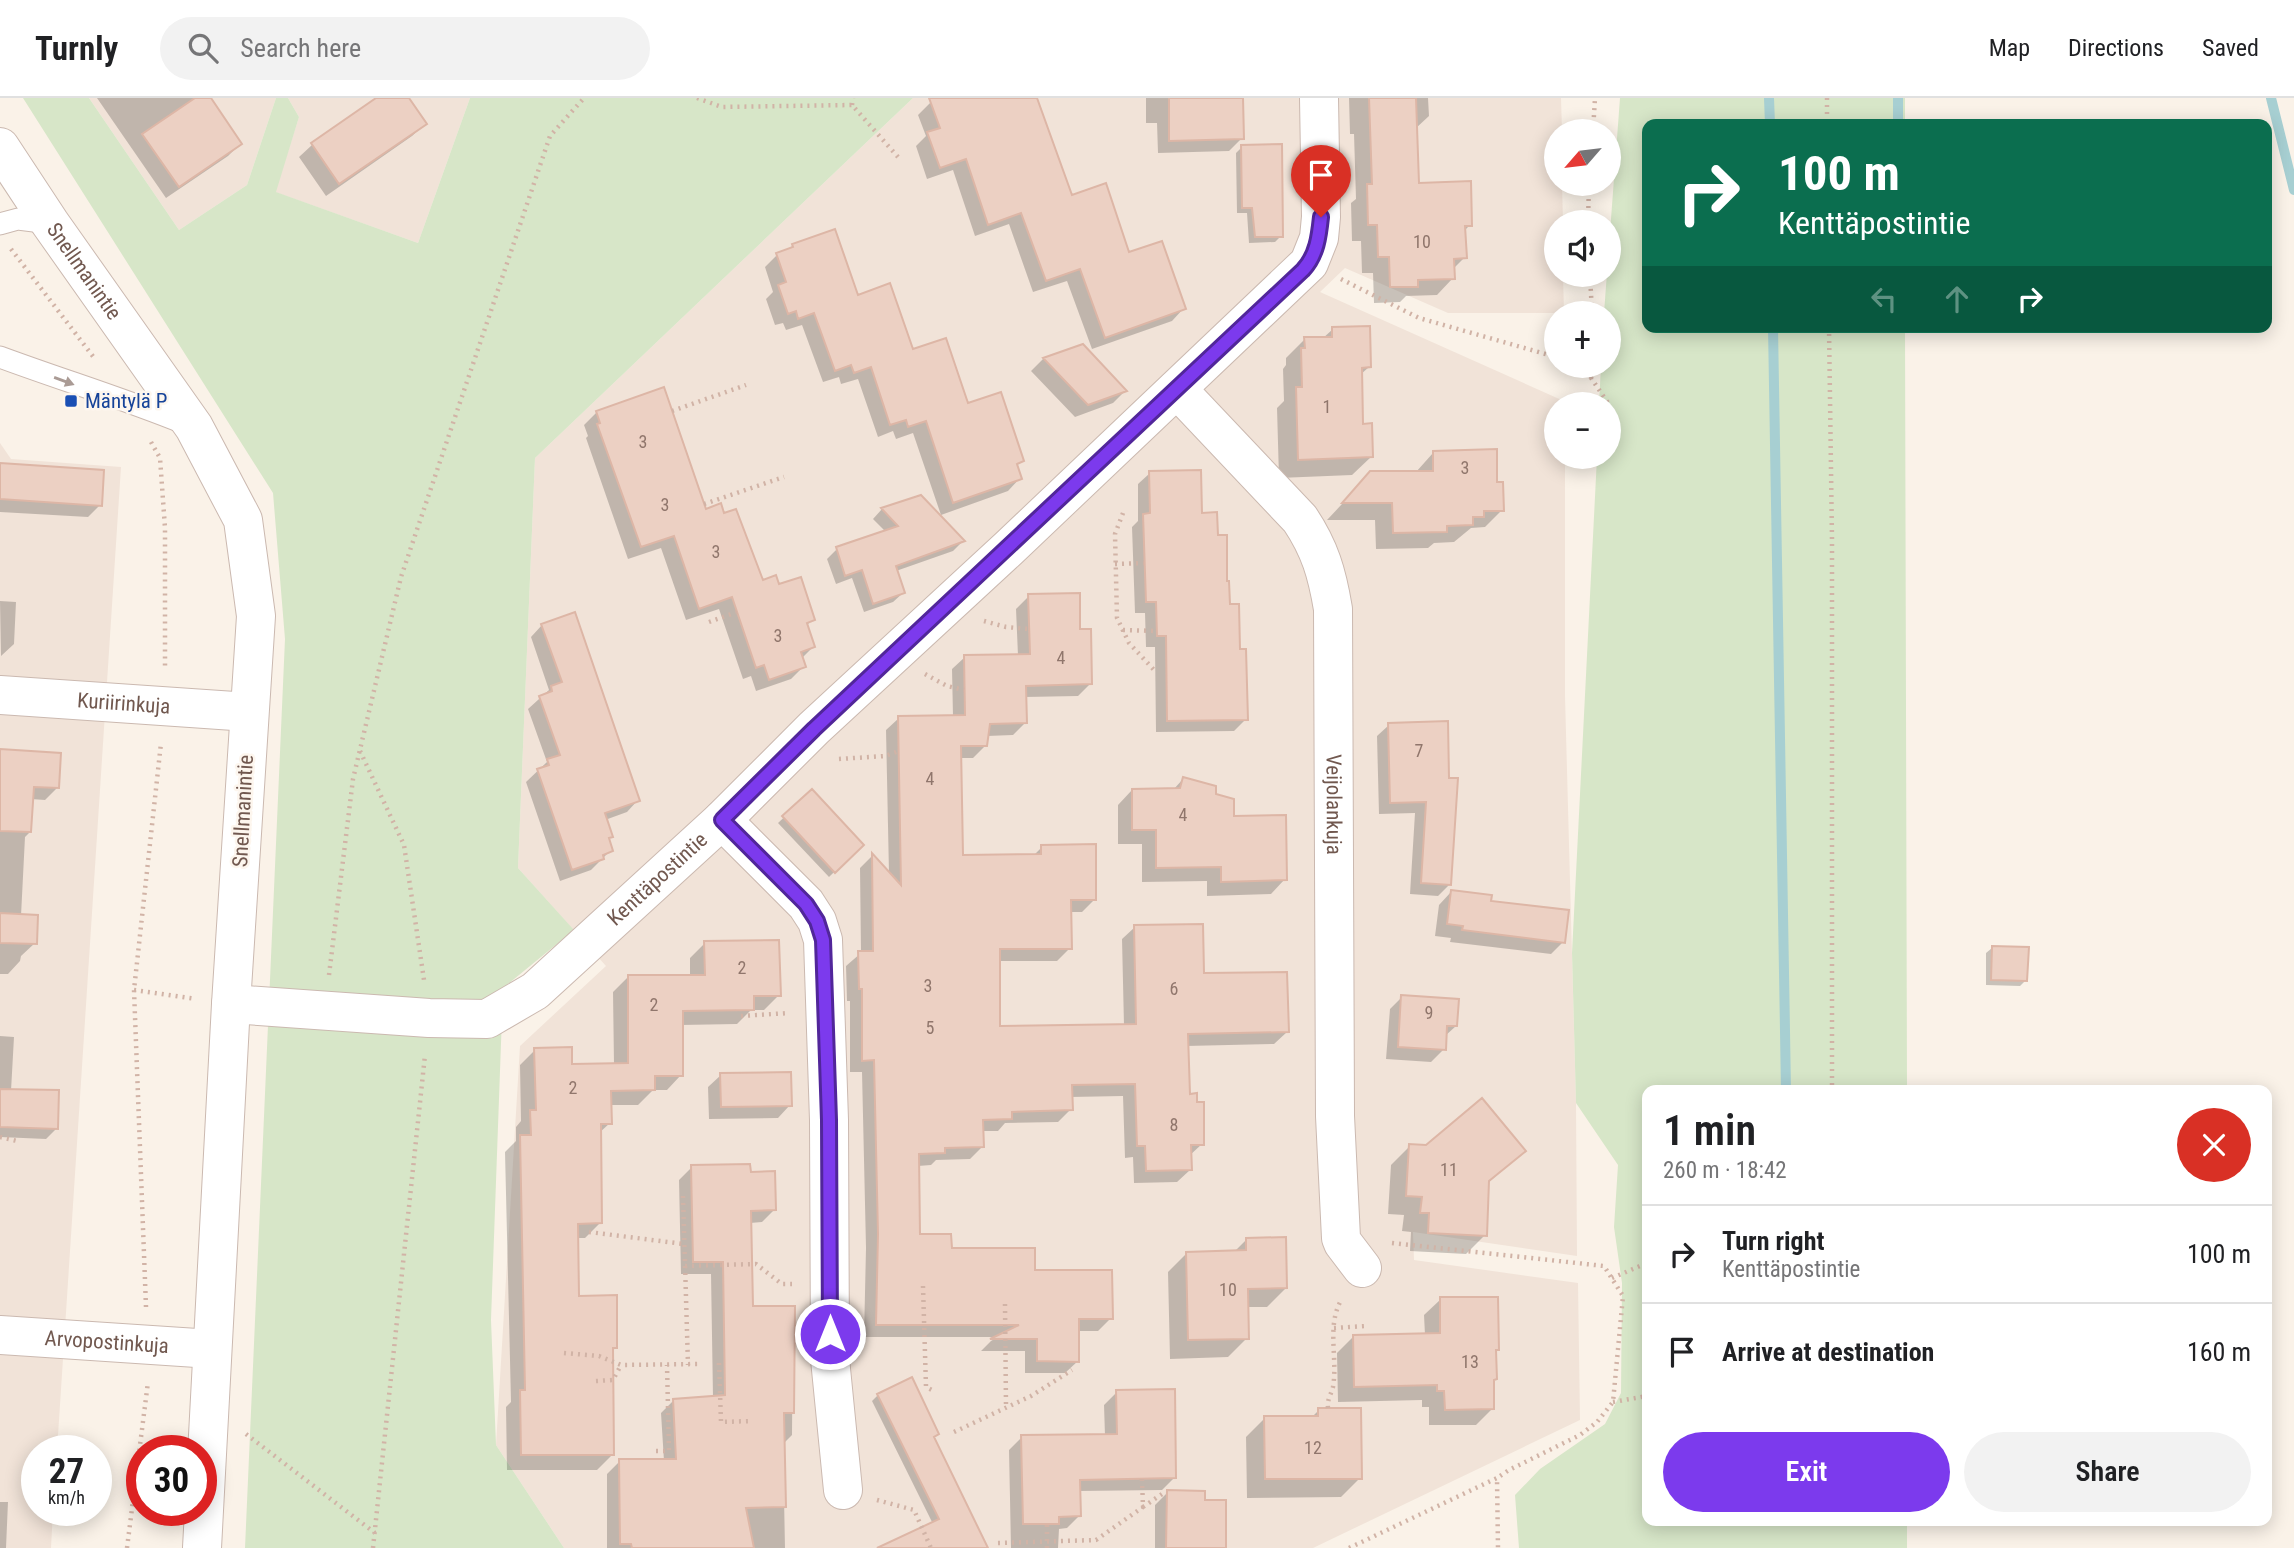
<!DOCTYPE html>
<meta charset="utf-8">
<style>
body{margin:0;font-family:"Roboto Condensed",sans-serif;background:#f2f2f2;color:#202124;height:100vh;display:flex;flex-direction:column;font-size:26px;white-space:nowrap}
*{box-sizing:border-box;margin:0}
p{font-size:23px;color:#757577}
.icon{flex:none;width:38px;height:38px;fill:none;stroke:currentColor;stroke-width:2;stroke-linecap:round;stroke-linejoin:round}
.map{position:relative;flex:1;overflow:hidden}
.side{position:absolute;left:1642px;top:987px;width:630px;height:441px;display:flex;flex-direction:column;background:#fff;border-radius:14px;box-shadow:0 4px 18px #0003}
.side>*{flex:none}
.hud{position:absolute;left:1642px;top:21px;width:630px;height:214px;border-radius:14px;box-shadow:0 4px 18px #0003;background:#0b6e4f;color:#fff;overflow:hidden}
.needle{width:46px;rotate:242deg}
.tools{position:absolute;left:1544px;top:21px;display:grid;gap:14px}
.tools a{display:grid;place-items:center;width:77px;height:77px;border-radius:50%;background:#fff;box-shadow:0 4px 18px #0003;font-size:35px}
.speed{position:absolute;left:21px;top:1337px;display:flex;gap:14px;font-size:35px;font-weight:700;text-align:center}
.speed>*{display:grid;place-content:center;width:91px;height:91px;border-radius:50%;background:#fff;box-shadow:0 4px 18px #0003;line-height:1}
.speed small{font-size:18px;font-weight:400}
.speed .limit{border:10px solid #d22;background:#fff;color:#111}
.pin{position:absolute;display:grid;place-items:center;width:60px;height:60px;color:#fff;margin:-72px -30px;border-radius:50% 50% 50% 0;rotate:-45deg;box-shadow:0 0 7px #0007}
.pin .icon{rotate:45deg}
.me{position:absolute;width:77px;margin:-38px;rotate:0deg;stroke-linejoin:round;filter:drop-shadow(0 0 5px #0008)}
.turn{display:flex;align-items:center;gap:24px;height:147px;padding:0 21px;font-size:32px}
.turn .icon{width:91px;height:91px;stroke-width:2.5}
.turn b{display:block;font-size:49px;line-height:60px}
.lanes{display:flex;align-items:center;height:66px;padding:0 21px;background:#0003;justify-content:center;gap:35px;direction:ltr}
.lanes .off{opacity:.35}
.round{display:grid;place-items:center;flex:none;width:74px;height:74px;border-radius:37px;background:#f2f2f2}
.headline{display:flex;align-items:center;justify-content:space-between;height:119px;padding:0 21px}
h1{font-size:42px;font-weight:600;line-height:52px}
.button{display:flex;gap:14px;margin-top:auto;padding:14px 21px}
.button a{flex:1;height:80px;border-radius:42px;background:#7c3aed;color:#fff;font-size:28px;font-weight:600;line-height:80px;text-align:center}
.button a+a{background:#f2f2f2;color:#202124}
ul{padding:0;list-style:none}
li{display:flex;align-items:center;gap:21px;height:98px;padding:0 21px;border-top:2px solid #e0e0e0}
li div{flex:1}
li b{display:block;font-size:26px}
li em{font-style:normal}
header{display:flex;align-items:center;gap:42px;box-sizing:border-box;height:98px;padding:0 35px;background:#fff;border-bottom:2px solid #e0e0e0}
header strong{font-size:33px}
nav{display:flex;gap:38px;margin-inline-start:auto;font-size:24px}
.search{width:490px;height:63px;background:#f2f2f2;display:flex;align-items:center;gap:18px;box-sizing:border-box;padding:0 24px;border-radius:38px;color:#757577;font-size:26px}
.map>svg:first-child{display:block}
.residential{fill:#f1e3d8}
.green{fill:#d7e6c8}
.shadow{fill:#0003}
.lines{fill:none;stroke-linecap:round;stroke-linejoin:round}
.stream{stroke:#a7cfd2;stroke-width:10}
.building{fill:#ecd0c3;stroke:#ddb6a6;stroke-width:2}
.service-casing{stroke:#cbb9b0;stroke-width:23}
.minor-casing{stroke:#cbb9b0;stroke-width:40}
.tertiary-casing{stroke:#cbb9b0;stroke-width:40}
.path{stroke:#d1b3a6;stroke-width:4.5;stroke-dasharray:2 5;stroke-linecap:butt}
.service{stroke:#fff;stroke-width:21}
.minor{stroke:#fff;stroke-width:38}
.tertiary{stroke:#fff;stroke-width:38}
.oneway{fill:#aa9b95}
.route-casing{stroke:#51269a;stroke-width:18}
.route{stroke:#7c3aed;stroke-width:12}
.transit-dot{fill:#1a4fb4;stroke:#fdf6ee;stroke-width:2.5}
.labels{text-anchor:middle;dominant-baseline:central;stroke-width:5;stroke-linejoin:round;paint-order:stroke}
.number-label{font-size:18px;fill:#90766c}
.street-label{font-size:21px;fill:#71584f;stroke:#fdf6ee}
.transit-label{font-size:21px;fill:#164399;stroke:#fdf6ee;text-anchor:start}
</style>
<header>
<strong>Turnly</strong>
<div class="search"><svg class="icon" aria-label="search" viewBox="0 0 24 24"><circle cx="10" cy="10" r="6"/><path d="M15 15l6 6"/></svg>Search here</div>
<nav><a>Map</a><a>Directions</a><a>Saved</a></nav>
</header>
<div class="map">
<svg width="2294" height="1450" viewBox="0 0 2294 1450">
<rect width="100%" height="100%" fill="#faf2e8"/>
<!-- residential -->
<path class="residential" d="M89 0H276L247 87 179 132Z
M288 0H470L418 145 275 94 299 19Z
M913 0H1561L1562 33H1556V86H1562L1563 124H1556V177H1563L1564 215H1448L1345 170 1320 194 1566 304V306H1556V359H1565V598L1576 1005 1577 1158 1413 1134 1414 1162 1578 1185 1580 1322 1313 1450H564L496 1347 520 948 606 868 518 770 535 360Z
M0 345 11 361 121 369 57 1353H37V1412H53L51 1450H0Z"/>
<!-- green -->
<path class="green" d="M23 0H89L179 132 247 87 276 0H288L299 19 276 94 418 145 470 0H913L535 360 518 770 574 832 503 890 491 1222 496 1347 564 1450H245L285 541 273 395Z
M1620 0H1905V26H1647V229H1905L1907 992H1647V1423H1907V1450H1519L1515 1397 1540 1371 1605 1326 1621 1295 1622 1185 1614 1129 1618 1067 1576 1005 1572 855 1597 359H1608V306H1599L1601 268H1608V215H1604Z"/>
<!-- shadow -->
<path class="shadow" d="M97 0H208L240 46 228 58 166 100Z
M379 0H407L425 26 412 38 326 98 299 59 312 47Z
M943 0H1003L1071 99 1184 210 1172 223 1092 251 1067 183 1033 194 1009 126 975 138 953 72 927 81 916 48 926 38 918 17 931 4Z
M1146 0H1241L1242 40 1229 53 1158 55 1157 25H1146Z
M1349 0H1428L1429 18 1415 31 1417 87 1470 127 1464 133 1465 159 1453 171V180L1437 197 1406 198 1400 204 1374 205 1373 175H1362L1361 143H1352L1351 105 1356 101 1354 36H1350Z
M1242 49 1281 138 1275 144 1249 145 1247 115H1237L1236 55Z
M793 147 857 199 1022 362 1016 369 1020 380 1008 393 941 417 913 335 896 341 893 333 878 339 858 281 841 286 839 279 823 284 802 227 786 232 783 225 775 227 766 201 773 194 765 169 777 157 788 153Z
M1333 231 1369 269 1360 277 1361 327 1371 359 1352 377 1279 380 1277 310 1284 303 1283 271 1286 267V260L1305 241H1322Z
M1083 248 1125 293 1113 305 1075 319 1031 273 1043 261Z
M597 314 705 413 723 417 762 484 778 489 813 521 806 528 813 549 801 561 804 568 791 581 756 593 751 578 743 581 719 511 686 522 661 450 628 461 586 340 588 338 584 327Z
M1433 355 1502 412 1485 429 1471 430 1454 444 1434 445 1428 450 1376 451 1375 422H1327L1357 390 1416 374Z
M0 367 100 407 88 419 0 414Z
M1150 375 1200 416 1216 439 1238 553 1246 621 1234 633 1156 634 1155 549H1146L1145 515H1135L1132 429 1138 423V386Z
M921 399 963 443 953 453 896 473 903 495 893 504 864 514 852 480 836 486 827 461 837 451 886 434 873 421 882 411Z
M1029 498 1079 533 1090 586 1078 598 1025 599V625L1013 637 987 638 986 647 973 660H959L961 758H1033L1042 749 1095 801 1082 814H1069L1070 850 1057 863H998L999 930 1124 928 1122 841 1135 829 1287 934 1274 946 1186 948 1188 998 1202 1046 1189 1058 1190 1072 1177 1084 1134 1085 1133 1059 1125 1060 1123 998 1071 999V1011L1058 1024 1005 1025 998 1033H982V1049L970 1061 936 1062 931 1067 918 1068V1138L950 1152 1033 1174 1111 1220 1098 1233H1078V1263L1065 1275H1025V1253H981L991 1243 998 1239H864L866 1150 862 974H850V903H847L846 868 861 855 860 770 872 758 889 776 886 632 899 620 953 619 952 571 965 559 1018 558 1016 511Z
M0 503 16 504 14 546 1 558Z
M542 527 638 702 627 714 605 722 611 738 607 742 611 752 591 772 560 783 526 684 547 664 528 611 549 592 531 539Z
M1446 625 1450 786 1438 798 1410 796 1415 715 1379 716 1377 638 1389 627Z
M0 653 58 689 45 702 31 701 30 734 25 739 21 818 35 845 21 858 20 863 8 876H0Z
M1183 681 1214 697 1285 781 1271 796 1207 798V783L1142 784V746H1118V707L1132 692H1173Z
M811 694 862 747 829 779 778 725Z
M1451 794 1489 804 1563 844 1551 856 1450 844 1451 840 1435 838 1439 807Z
M705 845 779 897 764 912H751L737 926 681 927V977L667 992H653L638 1007H610V1025L599 1035 600 1125 585 1140H577L578 1200 616 1249 612 1254V1357L597 1372H507L506 1309 511 1304 505 1054 516 1043V1029L521 1023 520 967 535 952 570 968 614 967 613 894 628 879H690V860Z
M1992 850 2026 882 2020 888 1986 887V855Z
M1402 899 1456 928 1445 938 1444 951 1431 964 1386 961 1390 911Z
M0 938 14 939 11 993 57 1030 46 1041 0 1039Z
M721 977 790 1007 778 1020 709 1021 708 989Z
M1410 1048 1524 1052 1487 1086 1485 1137 1466 1156 1410 1153 1411 1134 1402 1133 1404 1117 1388 1116 1391 1067Z
M692 1069 749 1075 774 1112 762 1124 750 1125 751 1210H793L792 1337 783 1346 785 1450H607V1376L620 1363H664L661 1315 674 1302 713 1300 711 1176H681L679 1082Z
M1246 1142 1286 1190 1267 1209H1246L1247 1240 1228 1259 1170 1261 1168 1174 1187 1155 1234 1154Z
M1441 1201 1492 1283V1311L1476 1327H1429V1309H1422V1302L1338 1304 1337 1255 1353 1239 1425 1237 1424 1217Z
M1117 1294 1175 1379 1162 1392 1079 1393V1418L1067 1430 1059 1431 1058 1450H1011L1009 1352 1022 1339 1105 1338 1104 1307Z
M878 1297 933 1340 978 1450H881L933 1426 872 1303Z
M1319 1312 1360 1380 1341 1399 1247 1400 1246 1339 1265 1320H1311Z
M1168 1394 1204 1404 1224 1450H1155V1407Z
M0 1404H8L6 1450H0Z"/>
<g class="lines">
<!-- stream -->
<path class="stream" d="M1769 0 1770 26
M1898 0V26
M2271 0 2294 92
M1773 229 1786 992"/>
</g>
<!-- building -->
<path class="building" d="M195 0H211L242 46 179 89 142 36Z
M376 0H409L427 26 339 86 311 45Z
M929 0H1037L1072 97 1106 85 1129 154 1162 143 1186 211 1105 240 1080 171 1046 183 1021 115 988 127 966 61 940 70 927 34 940 30Z
M1169 0H1243L1244 41 1169 43Z
M1369 0H1416L1419 85 1471 83 1472 128H1465L1467 160 1454 161 1455 181 1418 182V189H1390L1389 159H1378L1377 127H1368L1367 86H1372Z
M1282 46 1283 139H1255L1252 110H1242L1241 47Z
M835 131 858 197 890 185 913 251 946 240 968 305 1001 294 1024 363 1017 366 1022 381 953 405 926 323 908 329 906 322 890 327 871 269 854 275 851 267 835 273 814 215 798 221 796 213 788 216 778 187 786 184 776 155 793 149 792 146Z
M1370 228 1371 269 1362 270 1363 326 1372 325 1373 359 1298 362 1296 289H1302L1301 250H1305L1304 239H1332V229Z
M1083 246 1127 293 1088 307 1043 260Z
M664 289 706 411 721 405 724 415 736 411 763 482 776 477 779 486 801 479 815 522 807 525 815 549 801 554 806 569 769 582 764 567 756 570 732 499 699 511 674 438 641 449 597 326 600 325 596 313Z
M1497 351V384H1503L1504 413H1484V419H1473V427L1447 428V434L1393 435 1392 405H1342L1370 373H1433V353Z
M0 365 104 372 102 408 0 401Z
M1201 372 1202 415 1217 414 1218 437H1227V483H1229L1230 506H1239L1240 551H1246L1248 622 1167 623 1166 538H1157L1156 504H1146L1143 416 1150 415 1149 373Z
M921 397 965 443 896 468 905 495 873 506 862 472 845 478 836 449 898 428 881 410Z
M1080 495V531H1091L1092 586 1026 588 1027 625 990 626 987 648H961L963 757 1041 756V747L1096 746V802H1071L1072 851H1000V928L1136 926 1134 827 1203 826 1204 875 1287 874 1289 934 1188 936 1190 996 1197 995V1004H1204V1047H1191L1192 1072 1146 1073 1145 1048H1137L1135 986 1072 987 1073 1012 1012 1014V1021L983 1022 984 1049 945 1050V1055L919 1056 920 1136H951L952 1150H1035V1172H1112L1113 1221H1079V1264L1037 1263V1241H990L1019 1227H876L878 1136 874 962 862 963V891H859L858 853H873L872 755 901 787 898 618 965 617 964 557 1030 556 1028 496Z
M575 514 640 703 605 715 613 739 609 740 613 753 603 757 604 761 572 772 537 671 549 667 547 661 560 657 539 598 552 593 551 588 562 584 541 526Z
M1448 623 1449 680H1458L1451 787 1421 785 1426 704 1390 705 1388 625Z
M0 651 61 655 59 690 34 689 31 734 0 733Z
M1183 679 1216 688V696L1234 701V718L1286 717 1287 782 1221 784V769L1156 770V732H1132V691L1180 690Z
M812 691 864 747 835 775 782 718Z
M1451 792 1492 797 1491 803 1569 812 1565 845 1462 832 1463 828 1447 826Z
M0 815 38 817 37 846 0 845Z
M779 842 781 898H754V912L683 913V978H655V992L611 993 612 1026H601L602 1125 578 1126 579 1198 617 1197V1250H613L614 1357H521L520 1292H525L520 1037H531L530 1012H536L534 950 572 949V966L628 965V877H705L704 843Z
M1992 848 2029 849 2027 883 1991 882Z
M1401 897 1459 901 1457 928H1447L1446 952 1398 949Z
M791 974 792 1008 721 1009 720 975Z
M0 991 59 992 58 1031 0 1029Z
M1482 1000 1526 1053 1489 1083 1487 1138 1428 1135 1429 1115H1420L1422 1099 1406 1098 1409 1046 1426 1047Z
M750 1066 751 1074 775 1073 776 1112 751 1113 753 1208H795L794 1315H784L786 1409 746 1410 754 1450H632L631 1446H620L619 1361H676L673 1301 725 1297 723 1164H693L691 1067Z
M1286 1139 1287 1190 1248 1191 1249 1241 1188 1242 1186 1154 1246 1152V1140Z
M1440 1199H1498L1499 1252H1496L1497 1281 1494 1282V1311L1445 1312 1444 1293H1437V1287L1354 1289 1353 1237 1440 1235Z
M912 1279 939 1336 934 1339 988 1450H877L939 1421 877 1296Z
M1175 1291 1176 1380 1080 1382 1081 1418 1059 1419V1426H1023L1021 1337 1117 1336 1116 1292Z
M1318 1310H1361L1362 1381H1265L1264 1318H1318Z
M1167 1392 1205 1393V1402H1226V1450H1166Z"/>
<g class="lines">
<!-- service casing -->
<g class="service-casing">
<path id="service" d="M0 126 18 121 50 125
M0 259C62 282 125 301 186 326"/>
</g>
<!-- minor casing -->
<g class="minor-casing">
<g id="minor">
<path id="s1" d="M1177 291 1300 421C1320 451 1327 475 1333 511L1335 1018 1341 1140 1343 1145 1362 1170"/>
<path id="s2" d="M0 597 249 614"/>
<path d="M722 722 806 806 817 823 823 842 829 1022 830 1261 843 1392"/>
<path id="s3" d="M231 906 429 920 487 921 535 893 722 722 814 630 1009 450 1309 165 1319 140 1321 119 1319 0"/>
<path id="s4" d="M0 1237 212 1251"/>
</g>
</g>
<!-- tertiary casing -->
<g class="tertiary-casing">
<g id="tertiary">
<path id="s5" d="M0 49 50 125 194 329 243 422 256 518 231 906 202 1450"/>
</g>
</g>
<!-- path -->
<path class="path" d="M697 0 722 9 852 7 898 59
M1827 0V26
M852 7 853 0
M1593 33 1595 0
M1588 124 1589 86
M11 151 95 261
M1590 177 1592 215
M1341 181 1419 220 1556 259
M1829 229 1832 442V992
M1583 268 1608 305 1617 330
M1591 281 1592 268
M672 313 746 287
M151 344 160 360 165 430V570
M704 406 784 379
M1123 415 1115 436 1117 520 1129 545 1155 573
M1115 466 1144 465
M984 523 1006 529 1029 531
M709 524 737 514
M1123 532 1157 533
M925 576 947 588 964 592
M360 653 404 747 424 882
M839 661 885 658 899 653
M329 877 353 681 401 479 550 38 584 0
M134 892 196 901
M741 918 789 915
M0 1039 17 1043
M683 1098 688 1267
M589 1134 684 1146
M1392 1145 1604 1168 1623 1198 1613 1304 1597 1324 1580 1337 1509 1372 1497 1380
M685 1168 756 1166 782 1186H792
M1612 1180 1647 1165
M923 1188 926 1289 934 1293
M1005 1206 1006 1309
M146 1209 134 892 161 645
M1334 1230 1366 1228
M564 1255 599 1258 621 1267 699 1266
M719 1265 721 1324 752 1323
M596 1283 613 1282 621 1267
M1613 1304 1647 1298
M1328 1310C1327 1301 1331 1297 1333 1289 1338 1260 1326 1226 1342 1201
M954 1334 1031 1298 1072 1272
M246 1336 375 1435
M656 1353H669L667 1267
M1142 1381 1143 1409 1162 1396
M877 1402 914 1412 931 1450
M998 1445 1096 1442 1143 1409
M127 1450 148 1284
M373 1450 425 957
M1047 1450V1426
M1349 1450 1497 1380 1498 1450"/>
<!-- service -->
<use href="#service" class="service"/>
<!-- minor -->
<use href="#minor" class="minor"/>
<!-- tertiary -->
<use href="#tertiary" class="tertiary"/>
</g>
<!-- one-way arrows -->
<defs><path id="oneway-solid" d="M-6-.8H1V-3.2L6.5 0L1 3.2V.8H-6Z" transform="scale(1.75)"/></defs>
<use class="oneway" href="#oneway-solid" transform="translate(64 283) rotate(20)"/>
<g class="lines">
<!-- route casing -->
<g class="route-casing">
<path id="route" d="M830 1236 829 1022 823 842 817 823 806 806 722 722 814 631 1303 172C1317 157 1319 138 1321 119"/>
</g>
<!-- route -->
<use href="#route" class="route"/>
</g>
<!-- markers -->
<rect class="transit-dot" x="64" y="296" width="14" height="14" rx="3.5"/>
<g class="labels">
<!-- number labels -->
<g class="number-label">
<text x="1422" y="143">10</text>
<text x="1327" y="308">1</text>
<text x="643" y="343">3</text>
<text x="1465" y="369">3</text>
<text x="665" y="406">3</text>
<text x="716" y="453">3</text>
<text x="778" y="537">3</text>
<text x="1061" y="559">4</text>
<text x="1419" y="652">7</text>
<text x="930" y="680">4</text>
<text x="1183" y="716">4</text>
<text x="742" y="869">2</text>
<text x="928" y="887">3</text>
<text x="1174" y="890">6</text>
<text x="654" y="906">2</text>
<text x="1429" y="914">9</text>
<text x="930" y="929">5</text>
<text x="573" y="989">2</text>
<text x="1174" y="1026">8</text>
<text x="1449" y="1071">11</text>
<text x="1228" y="1191">10</text>
<text x="1470" y="1263">13</text>
<text x="1313" y="1349">12</text>
</g>
<!-- street labels -->
<g class="street-label">
<text stroke="none"><textPath href="#s5" startOffset="150">Snellmanintie</textPath></text>
<text stroke="none"><textPath href="#s2" startOffset="124">Kuriirinkuja</textPath></text>
<text stroke="none"><textPath href="#s1" startOffset="471">Veijolankuja</textPath></text>
<text transform="translate(243 713) rotate(-87)">Snellmanintie</text>
<text stroke="none"><textPath href="#s3" startOffset="478">Kenttäpostintie</textPath></text>
<text stroke="none"><textPath href="#s4" startOffset="107">Arvopostinkuja</textPath></text>
</g>
<!-- transit labels -->
<g class="transit-label">
<text x="85" y="303">Mäntylä P</text>
</g>
</g>
</svg>
<div class="tools">
<a><svg class="needle" viewBox="-14 -14 28 28"><path d="M0-13l5 13h-10z" fill="#e53935"/><path d="M0 13l5-13h-10z" fill="#757577"/></svg></a>
<a><svg class="icon" aria-label="sound" viewBox="0 0 24 24"><path d="M4 9h4l5-4v14l-5-4H4zM17 9q2 3 0 6"/></svg></a>
<a>+</a>
<a>−</a>
</div>
<div class="speed"><div>27<small>km/h</small></div><div class="limit">30</div></div>
<div class="pin" style="left:1321px;top:119px;background:#d93025"><svg class="icon" aria-label="arrive" viewBox="0 0 24 24"><path d="M6 21V4h12l-3 4 3 4H6"/></svg></div>
<svg class="me" style="left:830px;top:1236px" viewBox="-20 -20 40 40"><circle r="17" fill="#7c3aed" stroke="#fff" stroke-width="3"/><path d="M0-11L8 9 0 5-8 9z" fill="#fff"/></svg>
<div class="hud">
<div class="turn"><svg class="icon" aria-label="right" viewBox="0 0 24 24"><path d="M7 20v-9h11M14 6l5 5-5 5"/></svg><div><b>100 m</b>Kenttäpostintie</div></div>
<div class="lanes"><svg class="icon off" aria-label="left" viewBox="0 0 24 24"><path d="M17 20v-9H6M10 6l-5 5 5 5"/></svg><svg class="icon off" aria-label="ahead" viewBox="0 0 24 24"><path d="M12 20V5M6 11l6-6 6 6"/></svg><svg class="icon" aria-label="right" viewBox="0 0 24 24"><path d="M7 20v-9h11M14 6l5 5-5 5"/></svg></div>
</div>
<section class="side">
<div class="headline"><div><h1>1 min</h1><p>260 m · 18:42</p></div><a class="round" style="background:#d93025;color:#fff"><svg class="icon" aria-label="close" viewBox="0 0 24 24"><path d="M6 6l12 12M18 6L6 18"/></svg></a></div>
<ul>
<li><svg class="icon" aria-label="right" viewBox="0 0 24 24"><path d="M7 20v-9h11M14 6l5 5-5 5"/></svg><div><b>Turn right</b><p>Kenttäpostintie</p></div><em>100 m</em></li>
<li><svg class="icon" aria-label="arrive" viewBox="0 0 24 24"><path d="M6 21V4h12l-3 4 3 4H6"/></svg><div><b>Arrive at destination</b></div><em>160 m</em></li>
</ul>
<div class="button"><a>Exit</a><a>Share</a></div>
</section>
</div>
